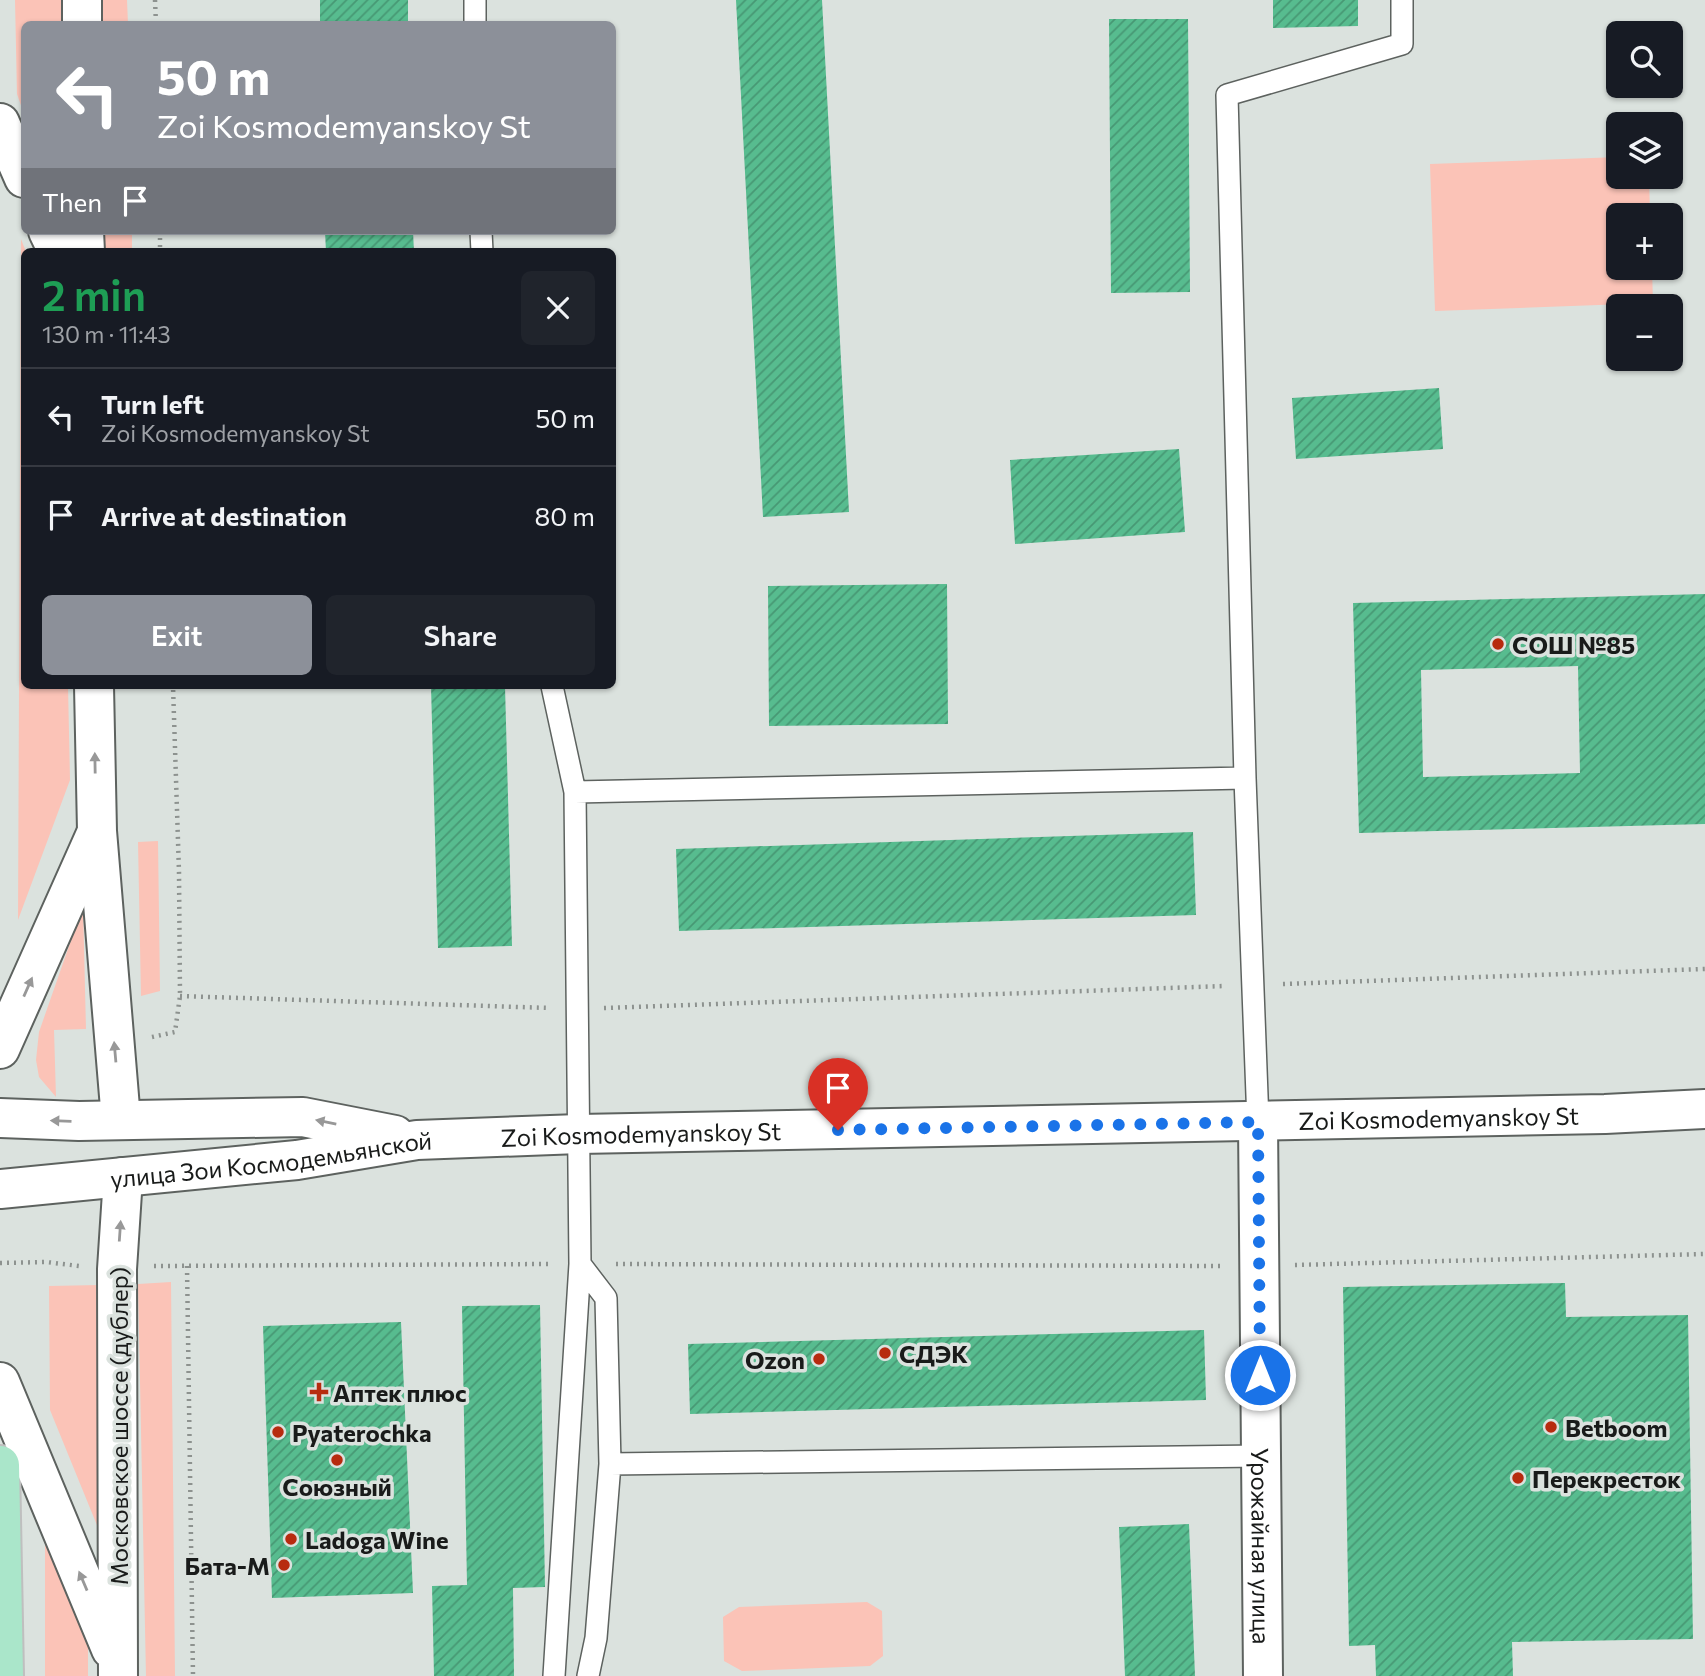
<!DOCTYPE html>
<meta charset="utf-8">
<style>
body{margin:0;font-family:Commissioner,sans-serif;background:#20242c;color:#f1f3f6;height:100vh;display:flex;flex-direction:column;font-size:26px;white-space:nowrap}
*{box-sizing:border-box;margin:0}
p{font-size:23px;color:#9ea1a6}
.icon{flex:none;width:38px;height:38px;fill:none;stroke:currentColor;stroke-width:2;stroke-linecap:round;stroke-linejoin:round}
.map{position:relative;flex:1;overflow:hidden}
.panel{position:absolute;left:21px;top:248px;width:595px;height:441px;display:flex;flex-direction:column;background:#171b24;border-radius:10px;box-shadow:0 2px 5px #0004}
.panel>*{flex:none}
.top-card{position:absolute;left:21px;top:21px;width:595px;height:214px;border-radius:10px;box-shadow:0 2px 5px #0004;background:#8c9099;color:#fff;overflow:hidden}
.fabs{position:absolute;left:1606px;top:21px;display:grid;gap:14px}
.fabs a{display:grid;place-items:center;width:77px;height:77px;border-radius:10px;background:#171b24;box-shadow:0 2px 5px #0004;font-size:35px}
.pin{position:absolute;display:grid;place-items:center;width:60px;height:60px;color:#fff;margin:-72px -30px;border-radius:50% 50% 50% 0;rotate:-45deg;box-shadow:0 0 7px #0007}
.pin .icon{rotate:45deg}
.me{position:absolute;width:77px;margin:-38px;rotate:0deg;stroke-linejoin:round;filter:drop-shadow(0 0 5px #0008)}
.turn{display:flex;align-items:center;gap:24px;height:147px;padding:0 21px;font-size:32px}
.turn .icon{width:91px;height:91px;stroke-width:2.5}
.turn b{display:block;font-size:49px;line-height:60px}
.then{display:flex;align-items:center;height:66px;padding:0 21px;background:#0003;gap:14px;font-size:26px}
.round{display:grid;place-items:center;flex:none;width:74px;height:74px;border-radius:10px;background:#20242c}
.headline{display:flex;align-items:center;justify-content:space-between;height:119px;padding:0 21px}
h1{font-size:42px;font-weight:600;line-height:52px;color:#1e9e55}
.action{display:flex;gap:14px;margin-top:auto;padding:14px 21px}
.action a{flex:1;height:80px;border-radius:10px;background:#8c9099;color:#fff;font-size:28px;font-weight:600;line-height:80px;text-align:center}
.action a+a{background:#20242c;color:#f1f3f6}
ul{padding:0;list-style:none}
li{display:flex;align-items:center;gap:21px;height:98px;padding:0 21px;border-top:2px solid #363941}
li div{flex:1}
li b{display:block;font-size:26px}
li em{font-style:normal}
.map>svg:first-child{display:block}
.grass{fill:#fbc3b7}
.building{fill:url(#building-hatch);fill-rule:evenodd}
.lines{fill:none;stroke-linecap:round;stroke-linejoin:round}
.lane-casing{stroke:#5d625f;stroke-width:24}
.street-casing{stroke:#5d625f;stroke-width:42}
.primary-casing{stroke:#bfbfbf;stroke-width:42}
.path{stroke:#8d928f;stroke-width:4.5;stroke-dasharray:2 5;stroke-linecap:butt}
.lane{stroke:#fff;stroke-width:21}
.street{stroke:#fff;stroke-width:38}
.primary{stroke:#aae6ca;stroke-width:38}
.oneway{fill:#989898}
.route{stroke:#1a73e8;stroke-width:12;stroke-dasharray:0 21.6}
.poi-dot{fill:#b72b0f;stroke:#dbe2de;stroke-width:2.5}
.labels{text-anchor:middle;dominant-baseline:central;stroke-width:7;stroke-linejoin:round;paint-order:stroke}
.poi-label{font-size:24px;font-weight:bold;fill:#191b1a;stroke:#dbe2de;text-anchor:start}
.street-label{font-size:24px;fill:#191b1a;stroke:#dbe2de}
</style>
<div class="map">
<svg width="1705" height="1676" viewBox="0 0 1705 1676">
<defs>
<pattern id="building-hatch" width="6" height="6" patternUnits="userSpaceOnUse" patternTransform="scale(1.75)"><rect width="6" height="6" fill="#57bc8f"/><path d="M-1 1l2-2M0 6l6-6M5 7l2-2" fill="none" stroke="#479874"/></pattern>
</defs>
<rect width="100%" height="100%" fill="#dbe2de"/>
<!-- grass -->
<path class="grass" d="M15 0H61V24H24V114L17 94Z
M100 0H127L128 24H101Z
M1619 157V177H1649L1650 215H1619V268H1652L1653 303 1435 311 1430 164Z
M105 231H132V252H105Z
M21 239 26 252 24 686H68L70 780 18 920Z
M158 841 160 991 141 996 138 842Z
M83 906 86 1029 54 1030 56 1097 39 1077 36 1060 39 1032Z
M171 1282 175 1676H146L138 1284Z
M99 1285 101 1535 50 1410 49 1286Z
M45 1540 88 1644V1676H45Z
M867 1602 882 1611 883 1656 870 1666 742 1671 724 1661 723 1617 739 1607Z"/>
<!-- building -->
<path class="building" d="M320 0H408V24H320Z
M736 0H822L849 512 763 517Z
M1273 0H1358V26L1273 28Z
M1109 19H1188L1190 292 1111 293Z
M325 231H413L414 252H326Z
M1439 388 1443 449 1296 459 1292 398Z
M1179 449 1185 532 1015 544 1010 460Z
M947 584 948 724 769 726 768 586Z
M1705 594V824L1359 833 1353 603ZM1578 666 1580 773 1423 777 1421 670Z
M431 686H505L512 946 438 948Z
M1193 832 1196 915 679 931 676 849Z
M1565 1283 1566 1317 1688 1315 1693 1639 1512 1642 1513 1676H1376L1375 1645 1349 1646 1343 1287Z
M540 1305 545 1587 513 1588 514 1676H434L432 1586 467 1585 462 1306Z
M401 1322 413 1593 272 1598 263 1326Z
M1204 1330 1206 1400 690 1414 688 1344Z
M1189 1524 1195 1676H1125L1119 1527Z"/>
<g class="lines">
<!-- lane casing -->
<g class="lane-casing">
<path id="lane" d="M475 0V24
M481 231 482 252
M552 686 575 792 580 1264 606 1298 610 1464 596 1638 588 1676
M575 792 1245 778
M1258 1122 1245 778 1227 95 1402 44V0
M610 1464 1261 1456
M554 1676 580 1264"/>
</g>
<!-- street casing -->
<g class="street-casing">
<g id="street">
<path d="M82 0V24"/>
<path d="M0 123 24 178"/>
<path d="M48 231 58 252"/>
<path d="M84 231 85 252"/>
<path d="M94 686 97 831 121 1120"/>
<path d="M0 1049 95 836"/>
<path d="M0 1118 79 1121 303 1117 395 1135"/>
<path id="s1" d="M1258 1122 1263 1676"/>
<path id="s2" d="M0 1189 297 1160 417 1140 579 1134 1605 1114 1705 1109"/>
<path d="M0 1382 111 1649"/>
<path d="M118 1676 117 1269 123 1177"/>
</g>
</g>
<!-- primary casing -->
<g class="primary-casing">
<path id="primary" d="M0 1465 4 1676"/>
</g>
<!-- path -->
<path class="path" d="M155 0 156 24
M160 231V252
M1283 984 1705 969
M180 996 550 1008
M604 1008 1225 986
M152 1037 175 1032 180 996 179 872 173 686
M0 1263 46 1262 79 1266
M616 1264 1223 1266
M1295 1265 1705 1254
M154 1266 551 1264
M187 1266 193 1676"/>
<!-- lane -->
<use href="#lane" class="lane"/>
<!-- street -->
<use href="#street" class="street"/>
<!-- primary -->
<use href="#primary" class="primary"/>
</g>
<!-- one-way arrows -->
<defs><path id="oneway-solid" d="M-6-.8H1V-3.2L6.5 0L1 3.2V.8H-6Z" transform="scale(1.75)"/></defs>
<g class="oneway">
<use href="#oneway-solid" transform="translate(95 763) rotate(-91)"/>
<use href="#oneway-solid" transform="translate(28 987) rotate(-66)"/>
<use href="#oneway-solid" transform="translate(115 1052) rotate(-95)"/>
<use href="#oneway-solid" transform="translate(61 1121) rotate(-178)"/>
<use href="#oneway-solid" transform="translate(326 1122) rotate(-169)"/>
<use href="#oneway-solid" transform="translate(120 1231) rotate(-86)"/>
<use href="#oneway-solid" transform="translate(83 1581) rotate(-113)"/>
</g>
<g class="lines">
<!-- route -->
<path class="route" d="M838 1130 1258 1122 1260 1375"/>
</g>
<!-- markers -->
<g class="poi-dot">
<circle cx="1498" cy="644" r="7"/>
<circle cx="885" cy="1353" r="7"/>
<circle cx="819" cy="1359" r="7"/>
<path d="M315.5 1381.5h7v7h7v7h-7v7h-7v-7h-7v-7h7z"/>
<circle cx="1551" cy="1427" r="7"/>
<circle cx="278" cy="1432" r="7"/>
<circle cx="337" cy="1460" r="7"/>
<circle cx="1518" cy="1478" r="7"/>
<circle cx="291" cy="1539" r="7"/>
<circle cx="284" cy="1565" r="7"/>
</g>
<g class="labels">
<!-- poi labels -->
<g class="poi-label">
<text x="1512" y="644">СОШ №85</text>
<text x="899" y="1353">СДЭК</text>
<text x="805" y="1359" text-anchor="end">Ozon</text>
<text x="333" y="1392">Аптек плюс</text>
<text x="1565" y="1427">Betboom</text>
<text x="292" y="1432">Pyaterochka</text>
<text x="1532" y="1478">Перекресток</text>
<text x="337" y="1486" text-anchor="middle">Союзный</text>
<text x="305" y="1539">Ladoga Wine</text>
<text x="270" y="1565" text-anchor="end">Бата-М</text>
</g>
<!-- street labels -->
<g class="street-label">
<text stroke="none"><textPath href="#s2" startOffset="1442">Zoi Kosmodemyanskoy St</textPath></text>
<text stroke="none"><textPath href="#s2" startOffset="644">Zoi Kosmodemyanskoy St</textPath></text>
<text stroke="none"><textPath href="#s2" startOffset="273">улица Зои Космодемьянской</textPath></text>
<text transform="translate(118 1426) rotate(-90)">Московское шоссе (дублер)</text>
<text stroke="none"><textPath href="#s1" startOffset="424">Урожайная улица</textPath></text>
</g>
</g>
</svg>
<div class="fabs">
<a><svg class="icon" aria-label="search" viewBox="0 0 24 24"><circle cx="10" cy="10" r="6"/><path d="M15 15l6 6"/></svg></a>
<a><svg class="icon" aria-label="layers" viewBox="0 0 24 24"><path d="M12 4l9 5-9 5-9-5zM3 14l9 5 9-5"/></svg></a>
<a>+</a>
<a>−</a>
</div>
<div class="pin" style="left:838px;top:1130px;background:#d93025"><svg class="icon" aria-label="arrive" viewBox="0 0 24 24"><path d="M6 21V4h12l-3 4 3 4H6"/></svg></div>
<svg class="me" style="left:1260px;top:1375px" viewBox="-20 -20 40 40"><circle r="17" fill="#1a73e8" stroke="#fff" stroke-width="3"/><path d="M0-11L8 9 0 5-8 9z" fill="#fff"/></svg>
<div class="top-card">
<div class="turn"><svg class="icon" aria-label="left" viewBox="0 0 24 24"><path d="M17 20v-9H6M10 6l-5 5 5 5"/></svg><div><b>50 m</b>Zoi Kosmodemyanskoy St</div></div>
<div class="then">Then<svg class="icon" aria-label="arrive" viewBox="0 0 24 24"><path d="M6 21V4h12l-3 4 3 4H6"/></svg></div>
</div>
<section class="panel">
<div class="headline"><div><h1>2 min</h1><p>130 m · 11:43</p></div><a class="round"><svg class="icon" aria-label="close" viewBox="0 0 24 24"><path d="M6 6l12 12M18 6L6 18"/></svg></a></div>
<ul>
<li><svg class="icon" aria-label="left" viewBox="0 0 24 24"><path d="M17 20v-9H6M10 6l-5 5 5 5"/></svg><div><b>Turn left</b><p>Zoi Kosmodemyanskoy St</p></div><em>50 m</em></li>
<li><svg class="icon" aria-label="arrive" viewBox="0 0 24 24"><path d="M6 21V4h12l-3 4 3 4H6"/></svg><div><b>Arrive at destination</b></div><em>80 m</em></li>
</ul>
<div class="action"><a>Exit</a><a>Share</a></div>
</section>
</div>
